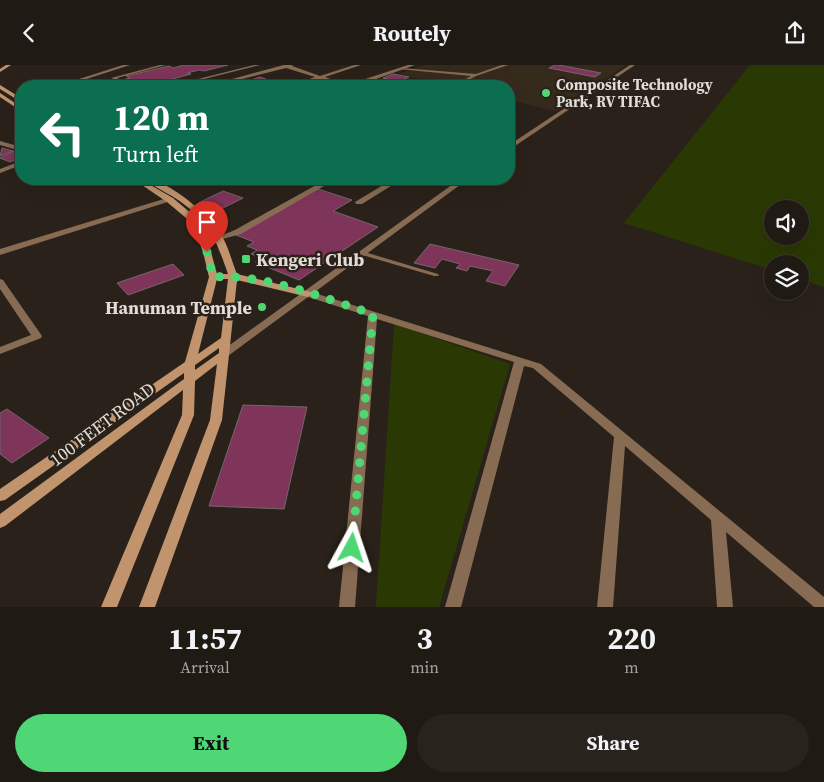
<!DOCTYPE html>
<style>
body{margin:0;font-family:"Source Serif 4",serif;background:#28231d;color:#f1f3f6;height:100vh;display:flex;flex-direction:column;font-size:19px;white-space:nowrap}
*{box-sizing:border-box;margin:0}
p{font-size:16px;color:#a2a1a0}
.icon{flex:none;width:28px;height:28px;fill:none;stroke:currentColor;stroke-width:2;stroke-linecap:round;stroke-linejoin:round}
.map{position:relative;height:542px;overflow:hidden}
.panel{display:flex;flex-direction:column;background:#201a14;flex:1}
.panel>*{flex:none}
.hud{position:absolute;left:15px;top:15px;width:500px;height:105px;border-radius:20px;box-shadow:0 5px 20px #0002,0 0 0 1px #3d3834;background:#0b6e4f;color:#fff;overflow:hidden}
.fabs{position:absolute;left:764px;top:135px;display:grid;gap:10px}
.fabs a{display:grid;place-items:center;width:45px;height:45px;border-radius:50%;background:#201a14;box-shadow:0 5px 20px #0002,0 0 0 1px #3d3834;font-size:25px}
.pin{position:absolute;display:grid;place-items:center;width:42px;height:42px;color:#fff;margin:-51px -21px;border-radius:50% 50% 50% 0;rotate:-45deg;box-shadow:0 0 5px #0007}
.pin .icon{rotate:45deg}
.me{position:absolute;width:55px;margin:-28px;rotate:5deg;stroke-linejoin:round;filter:drop-shadow(0 0 4px #0008)}
.turn{display:flex;align-items:center;gap:18px;height:105px;padding:0 15px;font-size:22px}
.turn .icon{width:65px;height:65px;stroke-width:2.5}
.turn b{display:block;font-size:35px;line-height:42px}
.eta{display:flex;justify-content:space-evenly;align-items:center;height:85px;text-align:center}
.eta b{font-size:30px;font-weight:700;line-height:35px}
.primary-button{display:flex;gap:10px;margin-top:auto;padding:10px 15px}
.primary-button a{flex:1;height:58px;border-radius:30px;background:#4fd675;color:#111;font-size:20px;font-weight:700;line-height:58px;text-align:center}
.primary-button a+a{background:#28231d;color:#f1f3f6}
header{display:flex;justify-content:space-between;align-items:center;height:65px;padding:0 15px;background:#201a14;font-size:22px;font-weight:700}
.map>svg:first-child{display:block}
.built{fill:#362a1d}
.green{fill:#2a3904;fill-rule:evenodd}
.building{fill:#7f355a;stroke:#73666b}
.lines{fill:none;stroke-linecap:round;stroke-linejoin:round}
.service{fill:#876c53;fill-rule:evenodd}
.minor{fill:#876c53;fill-rule:evenodd}
.tertiary{fill:#876c53;fill-rule:evenodd}
.secondary{fill:#c1946d;fill-rule:evenodd}
.route{stroke:#4fd675;stroke-width:9;stroke-dasharray:0 16.2}
.poi-dot{fill:#4fd675;stroke:#2a221a;stroke-width:2}
.labels{text-anchor:middle;dominant-baseline:central;stroke-width:5;stroke-linejoin:round;paint-order:stroke}
.far-poi-label{font-size:15px;font-weight:bold;fill:#e1dcd6;stroke:#2a221a;text-anchor:start}
.poi-label{font-size:18px;font-weight:bold;fill:#e1dcd6;stroke:#2a221a;text-anchor:start}
.street-label{font-size:18px;fill:#e1dcd6;stroke:#2a221a}
</style>
<header><svg class="icon" aria-label="back" viewBox="0 0 24 24"><path d="M15 5l-7 7 7 7"/></svg>Routely<svg class="icon" aria-label="share" viewBox="0 0 24 24"><path d="M12 15V3M7 8l5-5 5 5M5 13v7h14v-7"/></svg></header>
<div class="map">
<svg width="824" height="542" viewBox="0 0 824 542">
<rect width="100%" height="100%" fill="#2a221a"/>
<!-- built -->
<path class="built" d="M424 0H626L556 46 509 35V21H452L398 9Z"/>
<!-- green -->
<path class="green" d="M750 0H824V222L800 214V199H772V205L624 158ZM772 144H800V171H772Z
M394 259 510 299 439 542H376Z"/>
<!-- building -->
<path class="building" d="M184 0H228L204 6 199 5 187 8 191 9 147 21 142 19 135 21 122 15 130 13 126 11 169 1 173 3Z
M555 0H559L601 8 595 12 549 3Z
M393 9 409 12 398 17 383 13Z
M260 12 271 16 262 19 251 15Z
M2 83 13 86 0 91Z
M16 85 21 87V92L10 97 0 93Z
M318 124 352 135 333 146 378 162 299 215 255 197 261 193 251 189 257 185 247 181 254 177 236 170Z
M223 126 243 133 219 145 198 138Z
M430 179 519 200 505 221 486 216 493 206 470 201 467 206 456 203 460 199 442 194 435 203 414 198Z
M173 199 184 210 128 230 117 218Z
M243 340 307 342 284 444 209 441Z
M7 344 49 373 12 398 0 389V348Z"/>
<g class="lines">
<!-- service -->
<path class="service" d="M160 0H166L117 13 136 21H131L111 13Z
M254 0H260L176 21H170Z
M502 0H508L476 11 457 21H453L471 11 399 4 401 3 476 9Z
M361 186 438 209 439 210 438 211H434L359 189 358 188Z"/>
<!-- minor -->
<path class="minor" d="M123 0H130L65 21H57Z
M284 0H293L292 1 320 11 354 0H361L325 12 347 20 408 0H415L376 14 402 21H394L370 16 352 21H342L320 14 297 21H290L315 12 286 3 214 21H206Z
M0 76 21 82V86L0 80Z
M21 96V100L0 108V104Z
M234 114H243L237 117 235 116Z
M327 114H336L241 169 219 175 215 173 235 165Z
M393 114H402L362 139H356L355 137Z
M167 133H173L174 135 0 190V184Z
M0 214 3 215 42 271 41 273 0 289V282L31 270 0 224Z
M308 226 541 299 824 532V542H814L726 467 733 542H717L711 455 625 381 613 542H597L614 372 533 303 524 301 461 542H445L514 297 377 254 355 542H339L368 251 305 231 303 229Z"/>
<!-- tertiary -->
<path class="tertiary" d="M630 0H635L509 85V80Z
M460 114H468L228 291H220L219 289 220 287Z"/>
<!-- secondary -->
<path class="secondary" d="M6 0H11L0 7V4Z
M0 20 21 33V37L0 24Z
M0 28 21 42V46L0 32Z
M133 114H140L173 133 199 155 211 187 217 209H228C215 172 209 155 175 133 166 127 153 122 146 114 168 114 213 153 223 173 229 184 232 197 237 209L311 227 313 229 308 232 237 215 222 355 155 542H139L210 355 217 299 195 316 194 350 117 542H101L182 350 183 325 5 461 0 463V449L184 314V308L5 435 0 436V424L185 297 209 212 203 187 192 158 167 137ZM217 214H228L221 273 198 289ZM219 283V288L195 305V300Z"/>
</g>
<g class="lines">
<!-- route -->
<path class="route" d="M207 187 213 212C267 209 323 233 373 249L352 483"/>
</g>
<!-- markers -->
<g class="poi-dot">
<circle cx="546" cy="28" r="5"/>
<rect x="241" y="189" width="10" height="10" rx="2.5"/>
<circle cx="262" cy="242" r="5"/>
</g>
<g class="labels">
<!-- far-poi labels -->
<g class="far-poi-label">
<text x="556" y="19">Composite Technology<tspan x="556" dy="17">Park, RV TIFAC</tspan></text>
</g>
<!-- poi labels -->
<g class="poi-label">
<text x="256" y="194">Kengeri Club</text>
<text x="252" y="242" text-anchor="end">Hanuman Temple</text>
</g>
<!-- street labels -->
<g class="street-label">
<text transform="translate(102 359) rotate(-37)">100 FEET ROAD</text>
</g>
</g>
</svg>
<div class="fabs">
<a><svg class="icon" aria-label="sound" viewBox="0 0 24 24"><path d="M4 9h4l5-4v14l-5-4H4zM17 9q2 3 0 6"/></svg></a>
<a><svg class="icon" aria-label="layers" viewBox="0 0 24 24"><path d="M12 4l9 5-9 5-9-5zM3 14l9 5 9-5"/></svg></a>
</div>
<div class="pin" style="left:207px;top:187px;background:#d93025"><svg class="icon" aria-label="arrive" viewBox="0 0 24 24"><path d="M6 21V4h12l-3 4 3 4H6"/></svg></div>
<svg class="me" style="left:352px;top:483px" viewBox="-20 -20 40 40"><path d="M0-17L14 15 0 8-14 15z" fill="#4fd675" stroke="#fff" stroke-width="4"/></svg>
<div class="hud">
<div class="turn"><svg class="icon" aria-label="left" viewBox="0 0 24 24"><path d="M17 20v-9H6M10 6l-5 5 5 5"/></svg><div><b>120 m</b>Turn left</div></div>
</div>
</div>
<section class="panel">
<div class="eta">
<div><b>11:57</b><p>Arrival</p></div>
<div><b>3</b><p>min</p></div>
<div><b>220</b><p>m</p></div>
</div>
<div class="primary-button"><a>Exit</a><a>Share</a></div>
</section>
